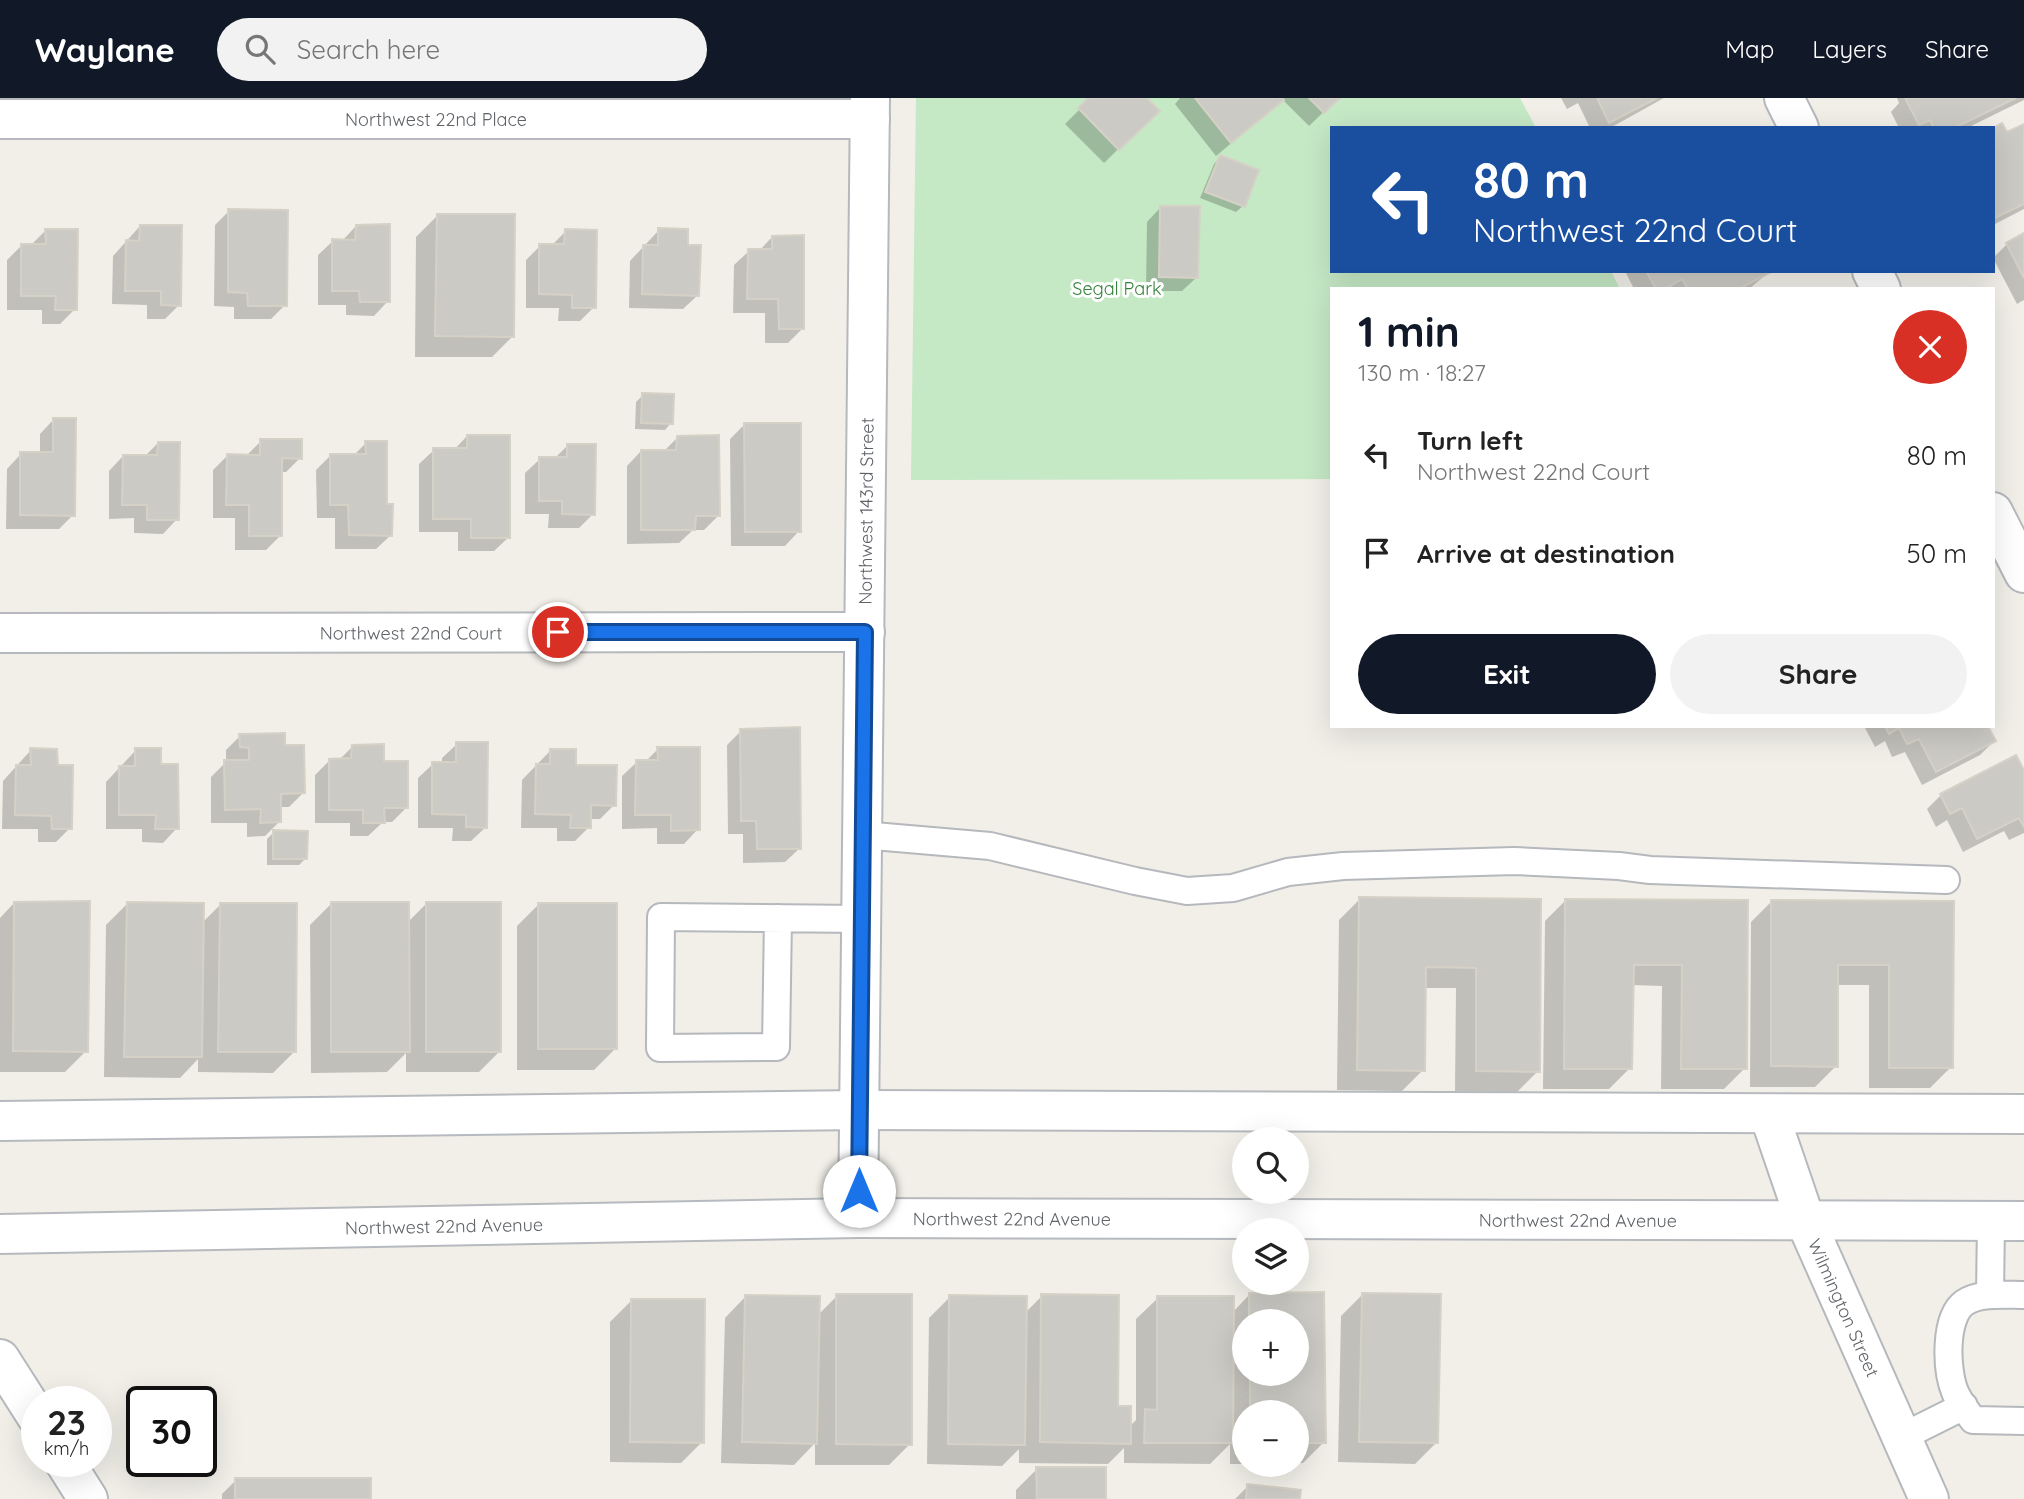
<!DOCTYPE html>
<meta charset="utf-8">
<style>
body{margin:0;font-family:Quicksand,sans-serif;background:#f2f2f2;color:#222;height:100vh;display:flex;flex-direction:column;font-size:26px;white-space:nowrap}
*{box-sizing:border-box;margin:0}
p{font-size:23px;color:#767676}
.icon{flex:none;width:38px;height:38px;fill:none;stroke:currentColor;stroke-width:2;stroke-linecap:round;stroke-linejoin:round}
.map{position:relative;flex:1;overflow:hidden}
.sheet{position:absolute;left:1330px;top:189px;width:665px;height:441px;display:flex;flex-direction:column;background:#fff;border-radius:0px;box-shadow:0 7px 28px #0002}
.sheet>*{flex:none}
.hud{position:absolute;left:1330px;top:28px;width:665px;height:147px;border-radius:0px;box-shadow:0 7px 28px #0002;background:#1a4fa0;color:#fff;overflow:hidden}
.tools{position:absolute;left:1232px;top:1029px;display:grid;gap:14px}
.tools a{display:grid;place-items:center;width:77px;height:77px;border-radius:50%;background:#fff;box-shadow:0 7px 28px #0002;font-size:35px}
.speed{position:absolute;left:21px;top:1288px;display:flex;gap:14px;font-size:35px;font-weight:700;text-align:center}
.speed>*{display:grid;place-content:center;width:91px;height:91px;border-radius:50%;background:#fff;box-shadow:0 7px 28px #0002;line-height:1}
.speed small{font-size:18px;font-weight:400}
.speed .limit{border:4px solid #111;border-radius:10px;background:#fff;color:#111}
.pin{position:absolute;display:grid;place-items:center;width:60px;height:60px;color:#fff;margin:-30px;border:4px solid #fff;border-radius:50%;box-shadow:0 2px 7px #0007}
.me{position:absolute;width:77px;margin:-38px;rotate:0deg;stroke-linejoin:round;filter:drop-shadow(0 0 5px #0008)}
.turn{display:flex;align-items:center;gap:24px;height:147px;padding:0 28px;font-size:32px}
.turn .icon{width:91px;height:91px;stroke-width:2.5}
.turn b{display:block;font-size:49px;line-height:60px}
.round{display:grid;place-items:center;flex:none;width:74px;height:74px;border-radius:37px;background:#f2f2f2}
.summary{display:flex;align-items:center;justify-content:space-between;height:119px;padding:0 28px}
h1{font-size:42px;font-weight:700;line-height:52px;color:#111827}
.cta{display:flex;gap:14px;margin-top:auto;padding:14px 28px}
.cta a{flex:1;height:80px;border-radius:42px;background:#111827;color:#fff;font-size:28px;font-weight:700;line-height:80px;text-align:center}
.cta a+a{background:#f2f2f2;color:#222}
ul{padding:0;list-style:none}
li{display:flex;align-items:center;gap:21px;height:98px;padding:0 28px}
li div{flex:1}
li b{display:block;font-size:26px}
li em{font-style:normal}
header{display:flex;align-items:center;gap:42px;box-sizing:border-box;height:98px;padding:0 35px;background:#111827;color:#fff}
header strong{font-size:33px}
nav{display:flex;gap:38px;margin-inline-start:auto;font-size:24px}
.search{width:490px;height:63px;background:#f2f2f2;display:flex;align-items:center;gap:18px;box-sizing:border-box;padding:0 24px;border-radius:38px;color:#767676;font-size:26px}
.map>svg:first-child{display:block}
.green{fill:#c5e8c5}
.shadow{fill:#0003;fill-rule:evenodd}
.building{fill:#cccac5;stroke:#d6d1c6;stroke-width:2}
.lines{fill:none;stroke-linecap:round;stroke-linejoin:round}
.lane-casing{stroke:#b5b8bc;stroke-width:30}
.street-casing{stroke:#b5b8bc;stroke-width:42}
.secondary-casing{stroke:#b6babf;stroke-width:42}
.lane{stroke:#fff;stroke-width:26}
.street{stroke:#fff;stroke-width:38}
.secondary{stroke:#fff;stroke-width:38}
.route-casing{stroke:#114b97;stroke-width:18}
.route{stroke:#1a73e8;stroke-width:12}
.labels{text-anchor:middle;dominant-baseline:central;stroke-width:6;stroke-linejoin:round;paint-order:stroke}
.street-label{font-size:18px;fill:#5f6368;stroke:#fff}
.park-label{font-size:18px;fill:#348238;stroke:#fff}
</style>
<header>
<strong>Waylane</strong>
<div class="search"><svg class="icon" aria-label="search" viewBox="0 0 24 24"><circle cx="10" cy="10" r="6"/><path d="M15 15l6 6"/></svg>Search here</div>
<nav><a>Map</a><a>Layers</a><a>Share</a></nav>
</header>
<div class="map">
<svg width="2024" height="1401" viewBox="0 0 2024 1401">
<rect width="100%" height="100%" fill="#f1efe8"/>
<!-- green -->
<path class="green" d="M916 0H1520L1536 30H1332V173H1611L1620 191H1332V381L911 382Z"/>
<!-- shadow -->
<path class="shadow" d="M1091 0H1144L1157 13 1104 65 1065 26Z
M1180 0H1338L1309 28 1283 2 1216 58 1175 6Z
M1561 0H1664L1610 30H1590L1578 5 1567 11Z
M1897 0H2024V2L1967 30H1899L1891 14 1899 5Z
M2024 28V111L1993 127V32L2007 37Z
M1220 59 1243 108 1236 114 1200 100 1214 66Z
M1161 109 1197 179 1182 193H1146L1147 124Z
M229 113 285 207 271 221H234V209L214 208 215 127Z
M437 118 513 238 492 259H415L416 139Z
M140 128 179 207 165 221H147V207L112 206 113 158Z
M356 128 388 203 374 218 346 217V207H318V157L333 143H342Z
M46 132 75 211 60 226H42V212H7V162L22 147H31Z
M659 132 686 149 698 197 683 211 629 210 630 163Z
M566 133 594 209 580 223H558L559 210H526V162L540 148H551Z
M2024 137V202L2017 206 1993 160 2007 146Z
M772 139 802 231 788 245H765V215H733L734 167 749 153H759Z
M1625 173H1768L1769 174 1749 191H1634Z
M643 297 671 325 665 332 635 331 636 304Z
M54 321 73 417 59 431H6L7 371 21 356H40V336Z
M745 326 799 433 785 448H731L730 341Z
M467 338 509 439 494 453H458V434H419V366L434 352H454Z
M677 340 718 418 704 432H693L679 445 627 446V368L641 353H664Z
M261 343 300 360 286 374H280V438L266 452H235V420H213V372L227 358 247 357Z
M158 345 177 421 163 436 134 435V420L109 421V373L123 358H145Z
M366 345 391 437 376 451H335V420H317L316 372 330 358H353Z
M568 347 593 416 579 430H548L549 416H525V375L540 361H554Z
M1864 628H1986L1994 643 1980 657 1922 687 1905 654 1892 659 1885 643 1875 649Z
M741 633 800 750 785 764 743 765V736H728L727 647Z
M240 638 283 649 303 695 289 709H279V724L265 738 247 739V725H211V679L226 664V652Z
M457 646 486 729 471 743H452L453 730H418V680L433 666H442V660Z
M353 648 383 664 406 710 392 724H383L368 738H350V725H315V677L330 662H339Z
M658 651 698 731 684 746H657V730L622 731V678L637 664H645Z
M31 652 56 669 70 730 56 744H38V731H2L3 683Z
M136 652 159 667 177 730 163 745 142 744V731H106V684Z
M551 652 574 669 614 707 600 721H589V729L575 743H557V730H521L522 682Z
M2024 676V735L2009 742 2004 733 1963 754 1947 722 1936 729 1927 711 1941 697Z
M274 734 305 761 299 767H267V741Z
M1360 801 1539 803 1538 973 1517 994 1455 993 1456 890H1424L1423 972 1402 993 1337 992 1339 822Z
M1566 802 1746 804 1745 970 1724 991H1661L1662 888 1632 887 1630 970 1609 991H1543L1545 823Z
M1772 803 1952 804 1951 969 1930 990H1869V887H1836V968L1815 989H1750L1751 824Z
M14 805 86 953 65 974H0V820Z
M427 805 500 953 479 974H406V955L387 974 311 975 310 827 331 806 407 825Z
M127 806 202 825 221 806 294 954 273 975 198 974V961L180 980 104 979 106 827Z
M538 807 615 951 594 972H517V828Z
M1322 1196 1324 1344 1303 1365H1297V1314H1244V1366H1230V1346L1210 1366 1124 1365V1350L1108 1366 1019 1365V1351L1002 1368 927 1366 929 1220 950 1199 1025 1215 1042 1198 1129 1329 1136 1322V1221L1158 1200 1232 1215 1249 1197ZM1244 1223H1297V1276H1244Z
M1362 1197 1436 1345 1415 1366 1338 1364 1341 1218Z
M746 1198 818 1217 837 1198 910 1346 889 1367H815V1345L794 1367 721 1365 725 1220Z
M631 1203 702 1344 681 1365 610 1364V1224Z
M1037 1371 1105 1401H1016V1392Z
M236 1382 370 1401H222V1396Z
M1248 1388 1299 1401H1235Z"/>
<!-- building -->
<path class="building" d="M1088 0H1147L1160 13 1119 52 1078 10Z
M1195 0H1282L1284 2 1231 45Z
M1309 0H1340L1324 15Z
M1597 0H1657L1609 25Z
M1905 0H2016L1954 30H1934L1930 22 1919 27Z
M2002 25 2007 34 2024 26V106L1993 121V30Z
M1220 57 1259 72 1245 109 1205 94Z
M1160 108H1200L1198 180 1159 179Z
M228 111 288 112 287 208H248L247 195 228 194Z
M437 116H515L514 239 435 238Z
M390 126V204H360L359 193H332V141L355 142 356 127Z
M140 127H182L181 208 161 207V193H125L126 142 139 143Z
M658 130 688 131V147H701L699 198 642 196 643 147H658Z
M45 131H78L77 212H55L56 198H21V146H46Z
M565 131 597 132 596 210H572V197L539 196V146H564Z
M2024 135V180L2006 145Z
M804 137V231H779L778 201H747L748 151H772V138Z
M1646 173H1770L1771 174 1739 191H1688L1682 181 1665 191H1656Z
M642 295 674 296 673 326 641 325Z
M53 320H76L75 418 20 417V354H53Z
M744 325H801V434H745Z
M467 337H510V440H471V421H433V350H467Z
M719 337 720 418H696L695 432H641V352H676L677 338Z
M260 341H302V361L282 360V438H249V407H226L227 356 260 357Z
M365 343H387V406H393L392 438 349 437 348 407H330V356H366Z
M158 344H180L179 422H147V407H122L123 357H157Z
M567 346H596L595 417 562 416V403H539V359H567Z
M1885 628H1988L1996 643 1936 674 1919 641 1907 646 1899 630 1889 636Z
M800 629 801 751H757L756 723H741L740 631Z
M285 635V647H304L305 695 281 696V724L260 725 261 711 225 712 224 662H249V650L240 649 239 636Z
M456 644H488L487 730 466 729V717L432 716V664H456Z
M384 646V663H408V710H384L385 725H363V712H329V661L351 660 352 647Z
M657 649H700V732L671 733V717H635L636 662H658Z
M30 650 57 651 58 667H73L72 731H52L51 718 15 717 16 667H31Z
M135 650H161V666H178L179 731H155L156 717H119V668H135Z
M550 651H576V667H617L616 708 591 707V730H570L571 717 535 716 536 666H550Z
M2016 657 2024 672V729L2019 720 1977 741 1962 710 1950 716 1940 696Z
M273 732 308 733 307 761H273Z
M1359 799 1541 801 1540 974 1476 973V870L1426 869 1425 973 1357 972Z
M1565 801 1748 802 1747 971H1681L1682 867H1634L1632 971H1564Z
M1771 802 1954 803 1953 970H1889V867H1838V969L1771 968Z
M90 803 88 954 13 953 14 804Z
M127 804 204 805 202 959H124Z
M331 804H409L410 954H331Z
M426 804H501V954H426Z
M220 805H297L296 954H218Z
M538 805H617V951H538Z
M1324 1194 1326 1345H1297V1314H1250V1276H1297V1223H1249V1195Z
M1362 1195 1441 1196 1438 1345 1359 1344Z
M836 1196H912V1347L836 1346Z
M1041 1196 1119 1197 1118 1308H1131V1346L1040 1344Z
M745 1197 820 1198 817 1346 742 1344Z
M949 1197 1027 1198 1025 1347 948 1346Z
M1157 1198H1234L1233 1345H1144L1145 1311 1157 1312Z
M631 1201H705L704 1345 630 1344Z
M1036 1369H1106V1401H1037Z
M235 1380H371V1401H235Z
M1247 1386 1301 1392 1300 1401H1246Z"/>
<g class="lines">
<!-- lane casing -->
<g class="lane-casing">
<path id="lane" d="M862 737 990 748 1135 783 1187 793 1233 790 1288 774 1343 768 1514 763 1619 768 1650 772 1946 782
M778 820 776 949 660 950 661 819 861 821
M1990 1197 1991 1123
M2024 1197C2006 1197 1979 1194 1964 1205 1944 1220 1946 1272 1955 1294 1959 1304 1967 1313 1973 1322L2024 1323
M1902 1339 1964 1308"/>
</g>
<!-- street casing -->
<g class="street-casing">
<g id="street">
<path d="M1784 0 1799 30"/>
<path id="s1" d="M0 21H870"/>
<path d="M1872 173 1881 191"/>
<path d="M1993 414 2024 475"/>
<path id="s2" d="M0 535 865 534"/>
<path id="s3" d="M1769 1016 1806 1124 1929 1401"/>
<path id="s4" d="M858 1120 870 0"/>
<path d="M0 1261 37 1319"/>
<path d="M64 1363 88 1401"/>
</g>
</g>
<!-- secondary casing -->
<g class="secondary-casing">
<g id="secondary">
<path d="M0 1023 859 1012 2024 1016"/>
<path id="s5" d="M0 1136 858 1120 2024 1123"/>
</g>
</g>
<!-- lane -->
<use href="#lane" class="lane"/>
<!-- street -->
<use href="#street" class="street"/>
<!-- secondary -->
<use href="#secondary" class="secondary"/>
</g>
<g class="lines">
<!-- route casing -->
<g class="route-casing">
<path id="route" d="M558 534H865L859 1093"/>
</g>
<!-- route -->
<use href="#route" class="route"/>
</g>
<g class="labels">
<!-- street labels -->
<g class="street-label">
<text stroke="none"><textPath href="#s1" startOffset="436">Northwest 22nd Place</textPath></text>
<text stroke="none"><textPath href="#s4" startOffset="707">Northwest 143rd Street</textPath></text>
<text stroke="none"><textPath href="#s2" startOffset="411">Northwest 22nd Court</textPath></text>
<text stroke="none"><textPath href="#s5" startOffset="1012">Northwest 22nd Avenue</textPath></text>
<text stroke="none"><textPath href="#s5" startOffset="1578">Northwest 22nd Avenue</textPath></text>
<text stroke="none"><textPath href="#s5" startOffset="444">Northwest 22nd Avenue</textPath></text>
<text stroke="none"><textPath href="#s3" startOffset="208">Wilmington Street</textPath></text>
</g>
<!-- park labels -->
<g class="park-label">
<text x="1117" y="190">Segal Park</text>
</g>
</g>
</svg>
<div class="tools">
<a><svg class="icon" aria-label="search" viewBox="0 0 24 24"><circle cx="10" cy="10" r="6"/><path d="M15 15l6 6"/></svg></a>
<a><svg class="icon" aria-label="layers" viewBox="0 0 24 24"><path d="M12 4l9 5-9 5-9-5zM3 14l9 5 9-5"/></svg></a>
<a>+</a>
<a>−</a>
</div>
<div class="speed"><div>23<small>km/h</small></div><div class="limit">30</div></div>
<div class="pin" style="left:558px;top:534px;background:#d93025"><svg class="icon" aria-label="arrive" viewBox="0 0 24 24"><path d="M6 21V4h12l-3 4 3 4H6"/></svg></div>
<svg class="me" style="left:859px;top:1093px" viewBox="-20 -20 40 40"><circle r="19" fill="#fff"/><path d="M0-13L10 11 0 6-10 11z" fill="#1a73e8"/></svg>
<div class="hud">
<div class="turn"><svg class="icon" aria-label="left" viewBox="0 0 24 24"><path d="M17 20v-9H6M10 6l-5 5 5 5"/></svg><div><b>80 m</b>Northwest 22nd Court</div></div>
</div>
<section class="sheet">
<div class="summary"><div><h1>1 min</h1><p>130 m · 18:27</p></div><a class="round" style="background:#d93025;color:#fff"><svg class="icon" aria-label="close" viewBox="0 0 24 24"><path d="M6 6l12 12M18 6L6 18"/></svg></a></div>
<ul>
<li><svg class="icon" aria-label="left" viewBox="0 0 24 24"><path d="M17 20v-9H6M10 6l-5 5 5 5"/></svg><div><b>Turn left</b><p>Northwest 22nd Court</p></div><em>80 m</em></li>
<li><svg class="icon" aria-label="arrive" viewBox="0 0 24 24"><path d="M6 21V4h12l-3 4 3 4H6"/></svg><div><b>Arrive at destination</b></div><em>50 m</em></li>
</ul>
<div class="cta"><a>Exit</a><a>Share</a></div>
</section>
</div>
